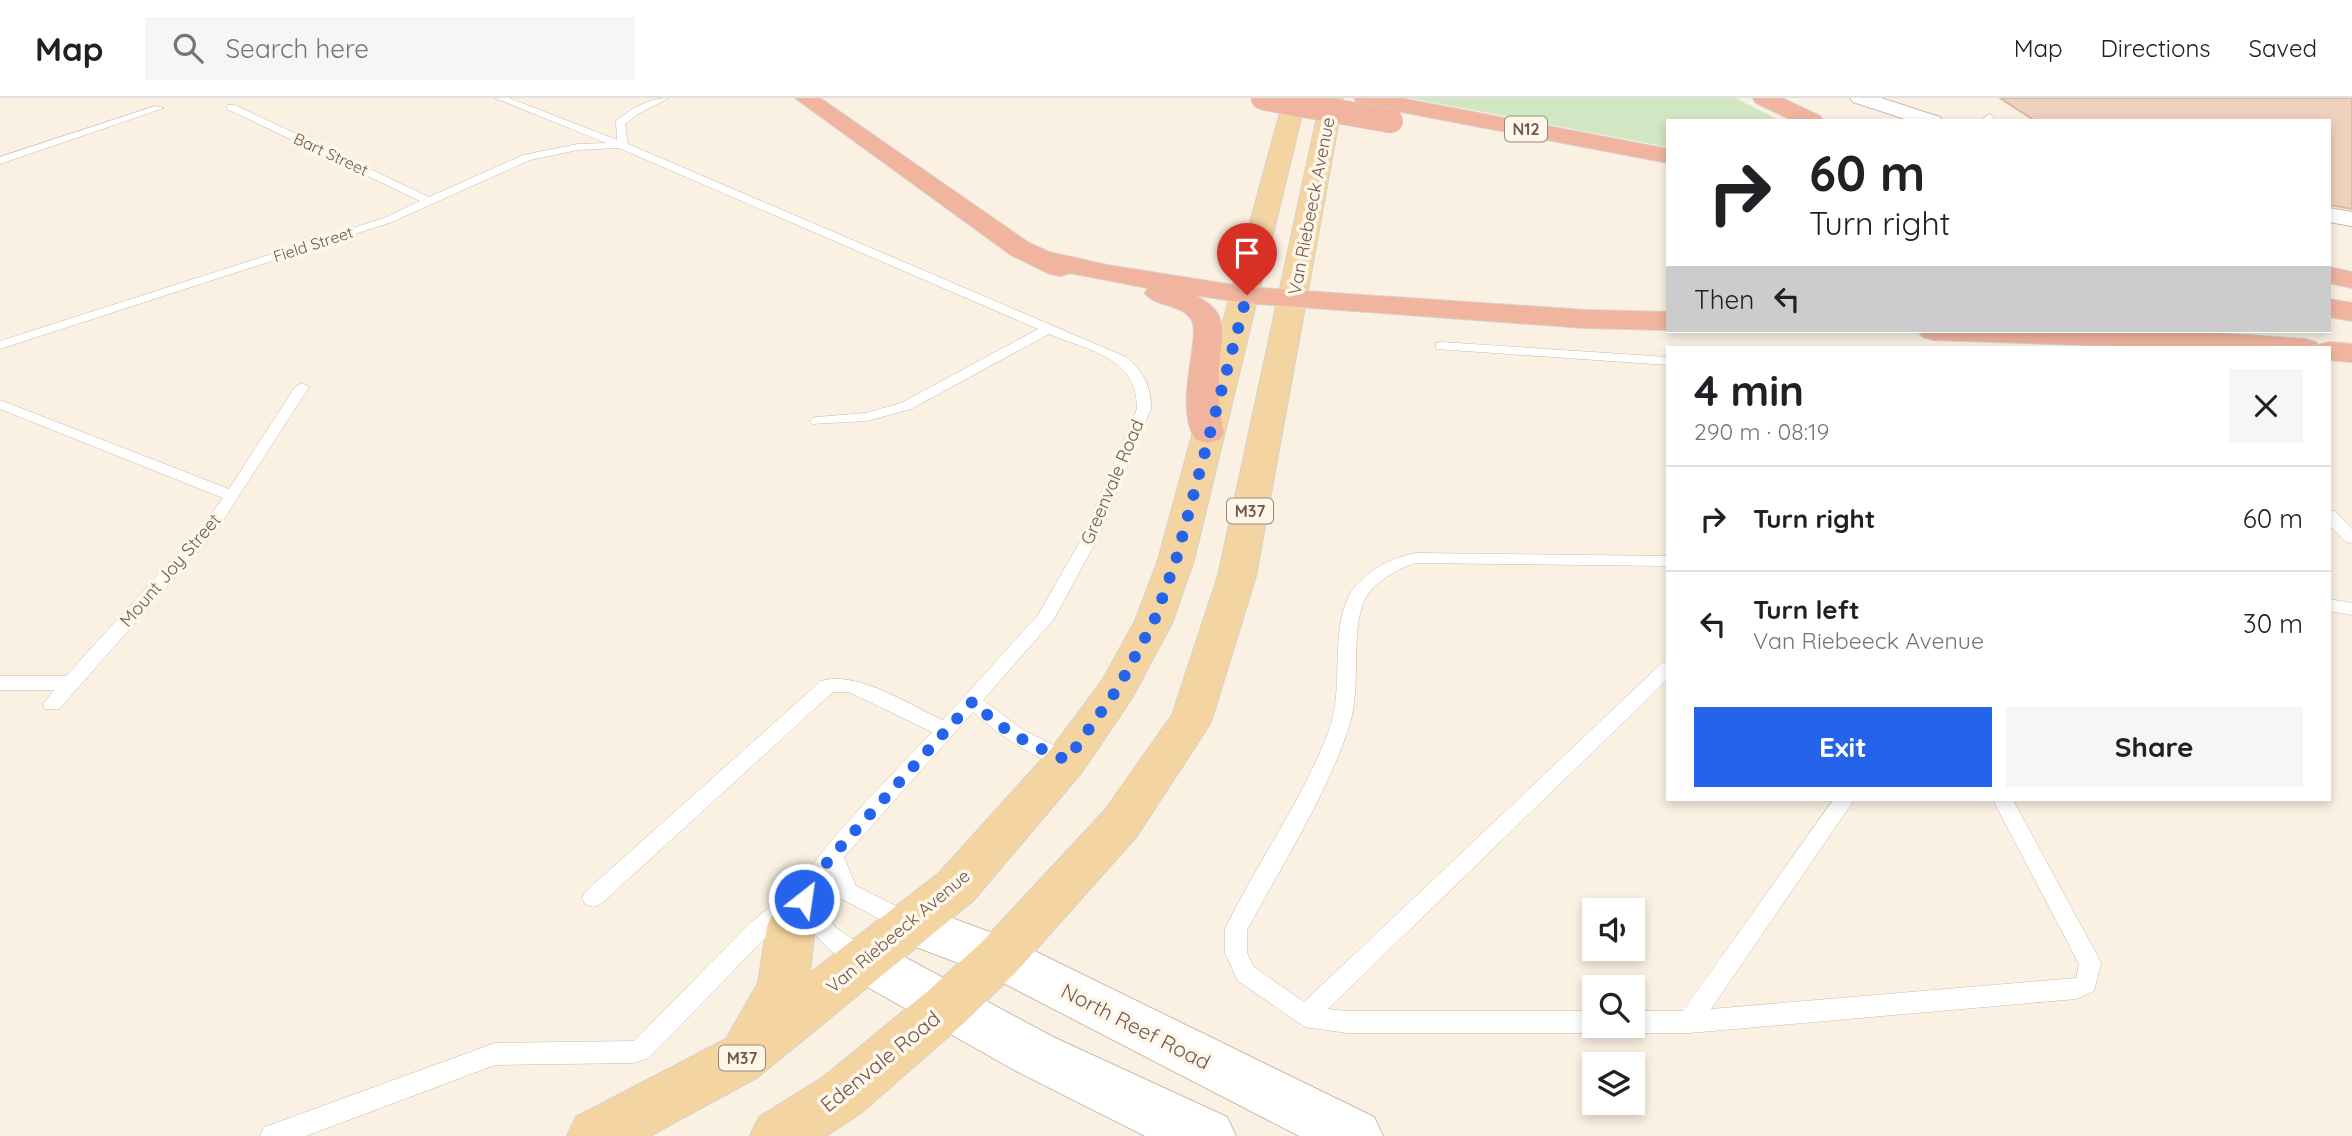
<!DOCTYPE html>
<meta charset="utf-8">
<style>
body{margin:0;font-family:Quicksand,sans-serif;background:#f6f6f6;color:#202124;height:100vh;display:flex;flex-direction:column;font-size:26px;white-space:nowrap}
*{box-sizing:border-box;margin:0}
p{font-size:23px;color:#757577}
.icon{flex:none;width:38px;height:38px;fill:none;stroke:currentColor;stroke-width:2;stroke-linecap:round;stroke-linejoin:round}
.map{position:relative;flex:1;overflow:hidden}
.drawer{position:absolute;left:1666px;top:248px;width:665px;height:455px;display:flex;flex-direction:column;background:#fff;border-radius:0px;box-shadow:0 4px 10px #0003}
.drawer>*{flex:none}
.top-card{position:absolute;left:1666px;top:21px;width:665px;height:214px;border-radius:0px;box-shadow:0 4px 10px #0003;background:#fff;color:#202124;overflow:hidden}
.tools{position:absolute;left:1582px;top:800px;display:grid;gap:14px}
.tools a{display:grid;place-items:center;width:63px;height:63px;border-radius:0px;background:#fff;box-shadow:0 4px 10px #0003;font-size:35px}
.pin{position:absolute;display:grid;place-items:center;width:60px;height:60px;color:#fff;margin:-72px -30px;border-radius:50% 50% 50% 0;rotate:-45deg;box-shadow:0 0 7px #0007}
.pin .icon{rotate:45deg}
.me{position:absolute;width:77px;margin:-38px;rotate:30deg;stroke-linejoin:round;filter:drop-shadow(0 0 5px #0008)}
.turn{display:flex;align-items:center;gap:24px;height:147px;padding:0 28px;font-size:32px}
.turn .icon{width:91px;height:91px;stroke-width:2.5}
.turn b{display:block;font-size:49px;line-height:60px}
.then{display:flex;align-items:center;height:66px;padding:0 28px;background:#0003;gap:14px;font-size:26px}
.round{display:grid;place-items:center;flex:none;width:74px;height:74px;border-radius:0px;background:#f6f6f6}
.head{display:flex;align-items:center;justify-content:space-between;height:119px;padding:0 28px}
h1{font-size:42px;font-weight:700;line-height:52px}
.cta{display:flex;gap:14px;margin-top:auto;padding:14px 28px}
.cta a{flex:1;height:80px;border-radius:0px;background:#2563eb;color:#fff;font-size:28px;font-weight:700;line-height:80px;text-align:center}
.cta a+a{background:#f6f6f6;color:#202124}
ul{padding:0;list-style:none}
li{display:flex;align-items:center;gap:21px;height:105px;padding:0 28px;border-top:2px solid #e0e0e0}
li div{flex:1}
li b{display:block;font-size:26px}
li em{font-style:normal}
header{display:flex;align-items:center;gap:42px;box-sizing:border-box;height:98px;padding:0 35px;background:#fff;border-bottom:2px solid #e0e0e0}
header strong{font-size:33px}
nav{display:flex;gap:38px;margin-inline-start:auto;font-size:24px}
.search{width:490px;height:63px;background:#f6f6f6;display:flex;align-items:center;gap:18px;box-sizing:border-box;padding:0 24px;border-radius:0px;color:#757577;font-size:26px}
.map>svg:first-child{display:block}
.green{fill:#d1e6c3}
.building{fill:#edd1bd;stroke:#deb89f;stroke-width:2}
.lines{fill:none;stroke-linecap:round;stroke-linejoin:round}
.lane-casing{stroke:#cab9ab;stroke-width:1}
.street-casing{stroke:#cab9ab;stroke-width:2}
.secondary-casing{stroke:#cfbbac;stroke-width:2}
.primary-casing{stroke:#d7d1cd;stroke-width:2}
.highway-casing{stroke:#d7d1cd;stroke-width:2}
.lane{fill:#fff;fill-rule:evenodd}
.street{fill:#fff;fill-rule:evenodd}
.secondary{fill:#fff;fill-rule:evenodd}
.primary{fill:#f4d5a1;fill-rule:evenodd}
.highway{fill:#f0b49f;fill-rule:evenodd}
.highway-bridge-casing{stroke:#d7d1cd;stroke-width:25;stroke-linecap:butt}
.highway-bridge{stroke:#f0b49f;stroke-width:24}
.route{stroke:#2563eb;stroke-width:12;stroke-dasharray:0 21.6}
.labels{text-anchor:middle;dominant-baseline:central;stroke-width:7;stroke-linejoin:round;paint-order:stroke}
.shield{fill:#fdf6e9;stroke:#9a887b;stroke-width:2}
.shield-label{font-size:16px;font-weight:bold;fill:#70594c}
.far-street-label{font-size:16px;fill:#70594c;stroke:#fdf6e9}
.street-label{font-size:18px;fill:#70594c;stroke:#fdf6e9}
.near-street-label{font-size:21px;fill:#70594c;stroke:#fdf6e9}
</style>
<header>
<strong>Map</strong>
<div class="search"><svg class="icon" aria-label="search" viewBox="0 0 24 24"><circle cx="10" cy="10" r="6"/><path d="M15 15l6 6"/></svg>Search here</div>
<nav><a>Map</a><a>Directions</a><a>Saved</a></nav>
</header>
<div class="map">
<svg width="2352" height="1038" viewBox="0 0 2352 1038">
<rect width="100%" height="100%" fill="#faf1e3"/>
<!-- green -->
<path class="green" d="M1410 0H1735L1781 23H1668V49Z"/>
<!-- building -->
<path class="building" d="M2000 0H2352V111L2329 107V23H2035Z"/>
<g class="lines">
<!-- lane casing -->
<g class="lane-casing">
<path id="lane" d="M495 0H509L617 42 616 23C632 10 649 0 669 0L638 16 625 26 628 46 1126 259C1144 274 1151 288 1151 311L1099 438 1054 521 983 602 1023 632 1074 657 1077 662 1074 667C1051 675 990 630 973 614L844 759 856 788 916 818 919 825 916 832 908 834 900 832 840 800 829 780 815 801 835 829 870 853 873 860 870 867C844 876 808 831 797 810L795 816 765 840 649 960 633 965 495 967 306 1038H260L264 1029 273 1026 495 945 634 943 749 826 779 802 787 800 794 802C802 764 902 667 932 634L849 594H833L601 806 593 809 585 806 582 800 585 794 821 583C858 572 909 607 943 622L1038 517 1083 438 1137 311C1138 259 1089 253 1049 236L911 311 867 323 812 326 810 323 812 320 817 319 866 315 901 305 1038 231 619 50 578 52 530 62 392 124 0 251V243L384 120 420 103 227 11V7H235L429 99 523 57 578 46 606 45Z
M155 8 164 10 0 66V59Z
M1989 16 1994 19 1991 23H1980Z
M1441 244 1668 259V267L1436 251V245Z
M302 285 309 289 215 435 59 611H45L43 606 54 592H0V578H66L203 427 223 400 0 311V302L229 391 295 289Z
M2329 412 2335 413 2352 431V445L2346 444 2329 427Z
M1416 455 1668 458V468L1416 465C1399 469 1373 485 1365 501 1349 533 1363 592 1348 632 1324 702 1282 767 1247 832V855L1254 869 1304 904 1662 565 1668 564V581L1328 911 1347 913H1594V928H1604L1602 932 1594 935H1347L1305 929 1238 883 1225 855V831C1257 764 1303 702 1329 632 1345 589 1329 534 1350 496 1363 474 1392 459 1416 455Z
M2329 501 2352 505V517L2329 513Z
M1833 702H1854L1711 911 2076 880 2079 866 1993 702H2013L2098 859 2101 866 2094 893 2076 901 1689 935H1633L1625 932 1623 928H1633V913H1683Z"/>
</g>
<!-- street casing -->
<g class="street-casing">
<path id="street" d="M1850 0H1881L1940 19 1943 23H1911L1853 4Z
M2329 110 2352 114V128L2329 124Z"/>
</g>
<!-- secondary casing -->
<g class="secondary-casing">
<path id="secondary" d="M912 805 1016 844 1374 1019 1383 1038H1299L982 874 895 841 888 826 895 811Z
M866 841 884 848 1053 939 1227 1019 1236 1038H1145L1016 973 848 878 841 863 848 848Z"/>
</g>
<!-- primary casing -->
<g class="primary-casing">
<path id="primary" d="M1284 0H1306L1194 462 1173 523 1132 600 1082 674 973 803 758 979 650 1038H567L576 1019 726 941 758 885 767 828 787 787 804 781 821 787 828 801 815 828 810 875 939 775 1052 650 1103 581 1135 523 1158 462Z
M1321 0H1343L1256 478 1212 621 1206 632 1137 738 1016 874 964 925 861 1015 826 1038H750L759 1019 823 979 928 893 982 844 1105 712 1172 617 1218 478Z"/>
</g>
<!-- highway casing -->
<g class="highway-casing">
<path id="highway" d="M795 0H820L1029 145 1049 154 1107 167 1246 189 1585 212 1668 214V232L1585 230 1246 205 1194 197C1234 216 1220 239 1219 274 1218 295 1219 315 1224 335L1220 342 1208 345 1196 342C1172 307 1203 238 1191 221 1180 205 1155 209 1145 195L1148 190 1070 175 1060 178 1050 176 1011 157Z
M1354 0H1400L1668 51V65L1365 7 1357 5Z
M1753 0H1782L1820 18 1823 23H1794L1756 5Z
M2329 169 2352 174V190L2329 185Z
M2329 201 2352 205V223L2329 219Z
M1918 233H2186L2305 241 2316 244 2318 247 2329 244 2352 246V264L2329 262V250H2178L1933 242 1923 239Z"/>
</g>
<!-- lane -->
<use href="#lane" class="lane"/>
<!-- street -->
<use href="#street" class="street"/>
<!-- secondary -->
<use href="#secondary" class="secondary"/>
<!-- primary -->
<use href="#primary" class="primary"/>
<!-- highway -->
<use href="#highway" class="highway"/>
<!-- highway-bridge casing -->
<g class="highway-bridge-casing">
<path id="highway-bridge" d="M1263 0 1391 23"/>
</g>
<!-- highway-bridge -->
<use href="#highway-bridge" class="highway-bridge"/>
</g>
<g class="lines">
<!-- route -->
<path class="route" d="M804 801 814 781 833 757 973 603C1000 632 1030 647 1067 662L1118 590 1154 523 1176 462 1247 197"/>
</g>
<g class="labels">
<!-- shield labels -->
<g class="shield">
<rect x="1505" y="18.5" width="42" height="25" rx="5"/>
<rect x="1227" y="400.5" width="46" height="25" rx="5"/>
<rect x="719" y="947.5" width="46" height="25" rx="5"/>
</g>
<g class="shield-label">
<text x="1526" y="31">N12</text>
<text x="1250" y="413">M37</text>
<text x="742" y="960">M37</text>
</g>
<!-- far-street labels -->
<g class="far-street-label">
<text transform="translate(331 56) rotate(25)">Bart Street</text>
<text transform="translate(313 146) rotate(-18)">Field Street</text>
</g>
<!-- street labels -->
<g class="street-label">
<text transform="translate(1311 108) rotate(-79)">Van Riebeeck Avenue</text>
<text transform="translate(1112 384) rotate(-67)">Greenvale Road</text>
<text transform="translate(170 472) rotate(-49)">Mount Joy Street</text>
<text transform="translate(898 833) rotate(-40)">Van Riebeeck Avenue</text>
</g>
<!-- near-street labels -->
<g class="near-street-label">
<text transform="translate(1136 928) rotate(27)">North Reef Road</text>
<text transform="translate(880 963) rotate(-39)">Edenvale Road</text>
</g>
</g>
</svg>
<div class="tools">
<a><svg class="icon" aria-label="sound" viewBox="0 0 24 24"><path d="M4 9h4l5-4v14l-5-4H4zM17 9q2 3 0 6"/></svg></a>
<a><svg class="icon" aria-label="search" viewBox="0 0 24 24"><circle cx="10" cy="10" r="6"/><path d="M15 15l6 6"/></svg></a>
<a><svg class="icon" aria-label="layers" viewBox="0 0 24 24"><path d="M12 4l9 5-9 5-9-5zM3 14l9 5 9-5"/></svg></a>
</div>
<div class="pin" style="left:1247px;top:197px;background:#d93025"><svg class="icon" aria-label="arrive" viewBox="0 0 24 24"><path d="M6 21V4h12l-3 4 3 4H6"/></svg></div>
<svg class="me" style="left:804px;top:801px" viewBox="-20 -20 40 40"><circle r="17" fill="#2563eb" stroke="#fff" stroke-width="3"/><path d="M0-11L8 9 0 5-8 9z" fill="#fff"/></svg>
<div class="top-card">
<div class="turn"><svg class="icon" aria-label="right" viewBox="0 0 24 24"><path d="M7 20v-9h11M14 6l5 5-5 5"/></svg><div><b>60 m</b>Turn right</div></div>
<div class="then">Then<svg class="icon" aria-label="left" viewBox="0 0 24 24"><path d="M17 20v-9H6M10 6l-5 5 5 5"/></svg></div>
</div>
<section class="drawer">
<div class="head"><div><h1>4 min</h1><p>290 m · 08:19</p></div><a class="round"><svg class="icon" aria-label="close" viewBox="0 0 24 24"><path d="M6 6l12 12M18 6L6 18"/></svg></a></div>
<ul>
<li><svg class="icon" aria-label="right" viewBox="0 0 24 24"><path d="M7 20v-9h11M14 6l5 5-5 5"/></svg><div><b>Turn right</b></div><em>60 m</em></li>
<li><svg class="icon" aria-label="left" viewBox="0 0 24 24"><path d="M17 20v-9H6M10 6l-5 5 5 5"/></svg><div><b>Turn left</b><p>Van Riebeeck Avenue</p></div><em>30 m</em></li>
</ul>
<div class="cta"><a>Exit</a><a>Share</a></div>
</section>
</div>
